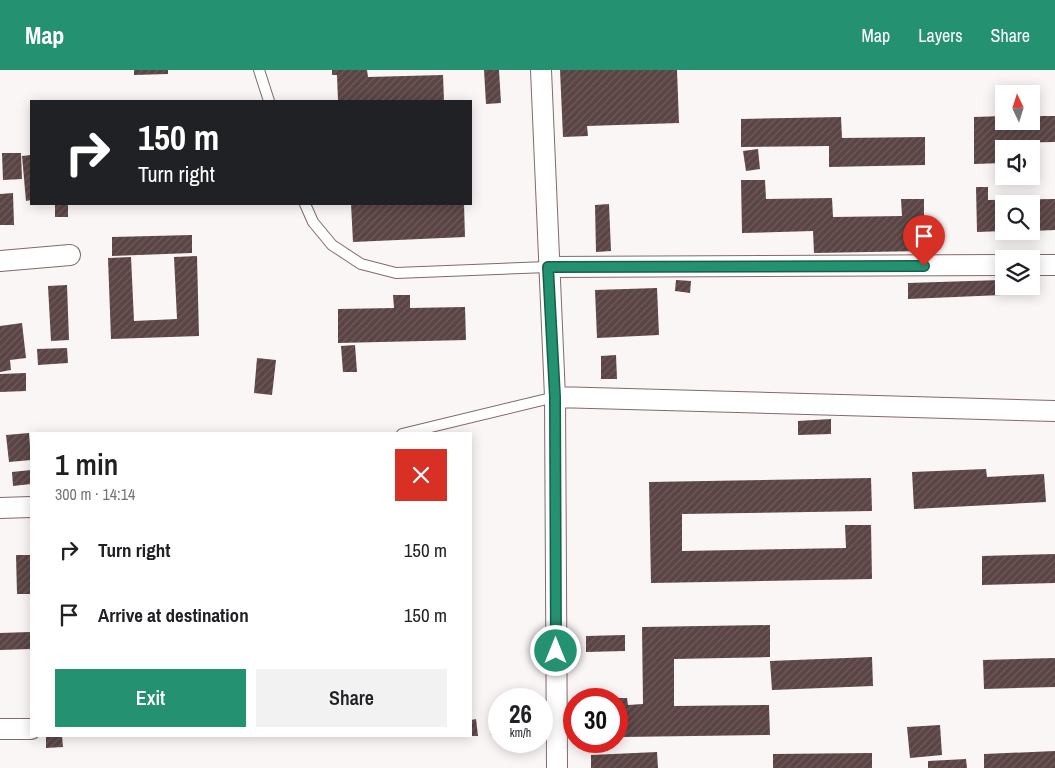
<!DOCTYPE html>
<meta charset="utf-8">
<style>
body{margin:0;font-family:"Archivo Narrow",sans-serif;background:#f2f2f2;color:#202124;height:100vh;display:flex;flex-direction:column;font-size:19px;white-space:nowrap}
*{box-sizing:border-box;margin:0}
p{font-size:16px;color:#757577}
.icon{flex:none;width:28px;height:28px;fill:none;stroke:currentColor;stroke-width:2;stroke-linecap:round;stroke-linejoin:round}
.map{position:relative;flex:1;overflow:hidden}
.panel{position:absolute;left:30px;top:362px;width:442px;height:305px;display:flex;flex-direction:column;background:#fff;border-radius:0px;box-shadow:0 2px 12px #0003}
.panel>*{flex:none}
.banner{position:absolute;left:30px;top:30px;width:442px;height:105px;border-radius:0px;box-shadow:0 2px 12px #0003;background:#202124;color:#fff;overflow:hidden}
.needle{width:32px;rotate:356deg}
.buttons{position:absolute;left:995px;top:15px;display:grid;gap:10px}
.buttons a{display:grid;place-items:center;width:45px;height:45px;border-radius:0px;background:#fff;box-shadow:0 2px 12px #0003;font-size:25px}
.speed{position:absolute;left:488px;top:618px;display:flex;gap:10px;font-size:25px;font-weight:700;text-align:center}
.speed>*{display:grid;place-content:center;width:65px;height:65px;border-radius:50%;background:#fff;box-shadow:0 2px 12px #0003;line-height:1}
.speed small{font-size:12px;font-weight:400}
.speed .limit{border:8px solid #d22;background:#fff;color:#111}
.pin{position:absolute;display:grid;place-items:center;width:42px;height:42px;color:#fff;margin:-51px -21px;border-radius:50% 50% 50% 0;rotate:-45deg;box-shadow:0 0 5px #0007}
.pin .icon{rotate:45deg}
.me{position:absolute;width:55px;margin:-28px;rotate:0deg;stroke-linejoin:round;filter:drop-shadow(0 0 4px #0008)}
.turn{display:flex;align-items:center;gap:18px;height:105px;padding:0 25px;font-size:22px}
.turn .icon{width:65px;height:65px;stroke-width:2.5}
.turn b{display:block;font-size:35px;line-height:42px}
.round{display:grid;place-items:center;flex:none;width:52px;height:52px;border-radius:0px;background:#f2f2f2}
.summary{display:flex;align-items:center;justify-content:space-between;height:85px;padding:0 25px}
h1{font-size:30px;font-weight:600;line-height:38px}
.button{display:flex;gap:10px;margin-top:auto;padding:10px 25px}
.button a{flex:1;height:58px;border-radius:0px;background:#249171;color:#fff;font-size:20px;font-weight:600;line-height:58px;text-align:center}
.button a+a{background:#f2f2f2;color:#202124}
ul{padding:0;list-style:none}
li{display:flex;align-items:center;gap:15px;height:65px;padding:0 25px}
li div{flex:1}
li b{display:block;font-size:19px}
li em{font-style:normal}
header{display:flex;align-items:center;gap:30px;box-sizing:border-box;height:70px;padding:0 25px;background:#249171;color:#fff}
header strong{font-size:24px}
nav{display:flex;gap:28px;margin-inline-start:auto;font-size:18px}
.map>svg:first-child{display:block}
.building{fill:url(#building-hatch)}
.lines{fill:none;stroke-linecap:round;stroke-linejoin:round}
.service-casing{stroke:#816a6a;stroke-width:12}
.minor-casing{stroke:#816a6a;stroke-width:22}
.service{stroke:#fff;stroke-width:10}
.minor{stroke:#fff;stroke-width:20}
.route-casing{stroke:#175e49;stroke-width:12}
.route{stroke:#249171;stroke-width:9}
</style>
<header>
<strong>Map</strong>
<nav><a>Map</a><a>Layers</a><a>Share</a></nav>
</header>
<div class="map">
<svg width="1055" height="698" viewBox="0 0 1055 698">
<defs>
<pattern id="building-hatch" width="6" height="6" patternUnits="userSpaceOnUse" patternTransform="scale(1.25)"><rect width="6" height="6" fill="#5a4444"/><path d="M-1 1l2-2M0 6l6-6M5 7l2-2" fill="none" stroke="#6f5c5c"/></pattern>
</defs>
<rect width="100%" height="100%" fill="#fbf6f6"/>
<!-- building -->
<path class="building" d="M134 0H168V4L134 5Z
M332 0H367L368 7 443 5 444 31H338L337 5H332Z
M484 0H499L501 33 486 34Z
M560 0H677L679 53 587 56 588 66 563 67Z
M1004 46V51H1031V46H1055V72L1003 73V93L974 94V47Z
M841 47 842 68 925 67V95L829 97V76L741 77V49Z
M758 79 760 99 746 101 743 81Z
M2 83H21L22 109 3 110Z
M31 85V130L26 131 22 86Z
M741 110H765L766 129 832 128 833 147 902 146 901 129H924V181L814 183 813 161 742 163Z
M976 117H988V130L1055 129V160L1031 161V134H1004V161L977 162Z
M13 123 14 155H0V124Z
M55 134H68V147H55Z
M351 134H464L465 167 353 172Z
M609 134 611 181 596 182 595 135Z
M192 165V183L112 186V167Z
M197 186 199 266 111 269 108 188 131 187 134 251 177 249 174 187Z
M676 210 691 211 690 223 675 221Z
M1001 210 1002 225 908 229V213Z
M67 215 69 270 51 271 48 216Z
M657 218 659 265 597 268 595 220Z
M393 225H410V238L465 237 466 270 338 273V239L394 238Z
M22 253 26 288 10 290 11 300 0 302V256Z
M355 275 357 302H343L341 276Z
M67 278 68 293 38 295 37 279Z
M616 285 617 309H601V286Z
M257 288 276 290 272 325 254 323Z
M26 303V321L0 322V304Z
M831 349V364L798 365V351Z
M29 363 31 390 9 392 6 365Z
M986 399 987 407 1044 404 1046 432 914 439 912 402Z
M31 400V414L13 416 12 402Z
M871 408 872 441 682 444V481L846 478 845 455H871L872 509 651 513 649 412Z
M1055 484V513L982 515V486Z
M16 485H31V524H17Z
M770 555V587L674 589V636L769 635 770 665 623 667V645H616V628H627L628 635 643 634 642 557Z
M30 562V579L0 580V563Z
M625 565V581L586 582V566Z
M872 587 873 616 772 620 770 591Z
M1055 588V617L984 619 983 590Z
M499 648V665H491L489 649Z
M476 649 478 666H471V650Z
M940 655 942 685 910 688 907 657Z
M46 666H62L63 677 46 678Z
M1055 681V698H984V684Z
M657 682 658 698H591V685Z
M872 683V698H773V684Z
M966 689 967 698H928V691Z"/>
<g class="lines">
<!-- service casing -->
<g class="service-casing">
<path id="service" d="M259 0 269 31
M305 134 313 152 332 175 361 194 396 203 548 197
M402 364 555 327"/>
</g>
<!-- minor casing -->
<g class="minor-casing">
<path id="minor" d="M541 0 555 327 557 698
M0 191 70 185
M1031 195H1055
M548 197 1004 195
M555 327 1055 341
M0 438 31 437
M0 659H31"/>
</g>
<!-- service -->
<use href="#service" class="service"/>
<!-- minor -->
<use href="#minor" class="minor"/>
</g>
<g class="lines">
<!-- route casing -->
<g class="route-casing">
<path id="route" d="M556 581 555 327 548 197 924 196"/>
</g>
<!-- route -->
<use href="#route" class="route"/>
</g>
</svg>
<div class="buttons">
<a><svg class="needle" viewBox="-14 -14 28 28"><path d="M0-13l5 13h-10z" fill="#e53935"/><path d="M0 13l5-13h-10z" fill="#757577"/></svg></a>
<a><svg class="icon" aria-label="sound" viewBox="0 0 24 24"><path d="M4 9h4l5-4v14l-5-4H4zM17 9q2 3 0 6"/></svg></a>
<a><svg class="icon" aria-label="search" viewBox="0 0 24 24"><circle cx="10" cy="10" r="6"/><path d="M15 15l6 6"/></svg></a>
<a><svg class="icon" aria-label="layers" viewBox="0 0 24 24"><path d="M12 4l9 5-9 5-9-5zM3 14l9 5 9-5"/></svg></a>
</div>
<div class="speed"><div>26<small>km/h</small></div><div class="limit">30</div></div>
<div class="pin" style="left:924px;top:196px;background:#d93025"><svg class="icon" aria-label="arrive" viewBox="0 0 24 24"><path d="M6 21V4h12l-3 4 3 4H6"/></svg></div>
<svg class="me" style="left:556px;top:581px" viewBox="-20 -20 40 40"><circle r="17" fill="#249171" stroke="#fff" stroke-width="3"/><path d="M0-11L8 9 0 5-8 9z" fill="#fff"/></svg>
<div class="banner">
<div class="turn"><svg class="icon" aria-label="right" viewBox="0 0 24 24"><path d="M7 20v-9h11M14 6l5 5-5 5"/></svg><div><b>150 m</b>Turn right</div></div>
</div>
<section class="panel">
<div class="summary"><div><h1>1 min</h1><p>300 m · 14:14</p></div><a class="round" style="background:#d93025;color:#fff"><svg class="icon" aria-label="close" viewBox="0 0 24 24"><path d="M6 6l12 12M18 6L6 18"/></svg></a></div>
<ul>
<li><svg class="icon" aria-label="right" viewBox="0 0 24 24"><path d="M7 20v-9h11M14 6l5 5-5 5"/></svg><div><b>Turn right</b></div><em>150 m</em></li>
<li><svg class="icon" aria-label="arrive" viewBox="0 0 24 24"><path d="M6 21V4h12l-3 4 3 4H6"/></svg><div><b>Arrive at destination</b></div><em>150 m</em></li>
</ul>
<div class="button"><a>Exit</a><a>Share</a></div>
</section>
</div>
